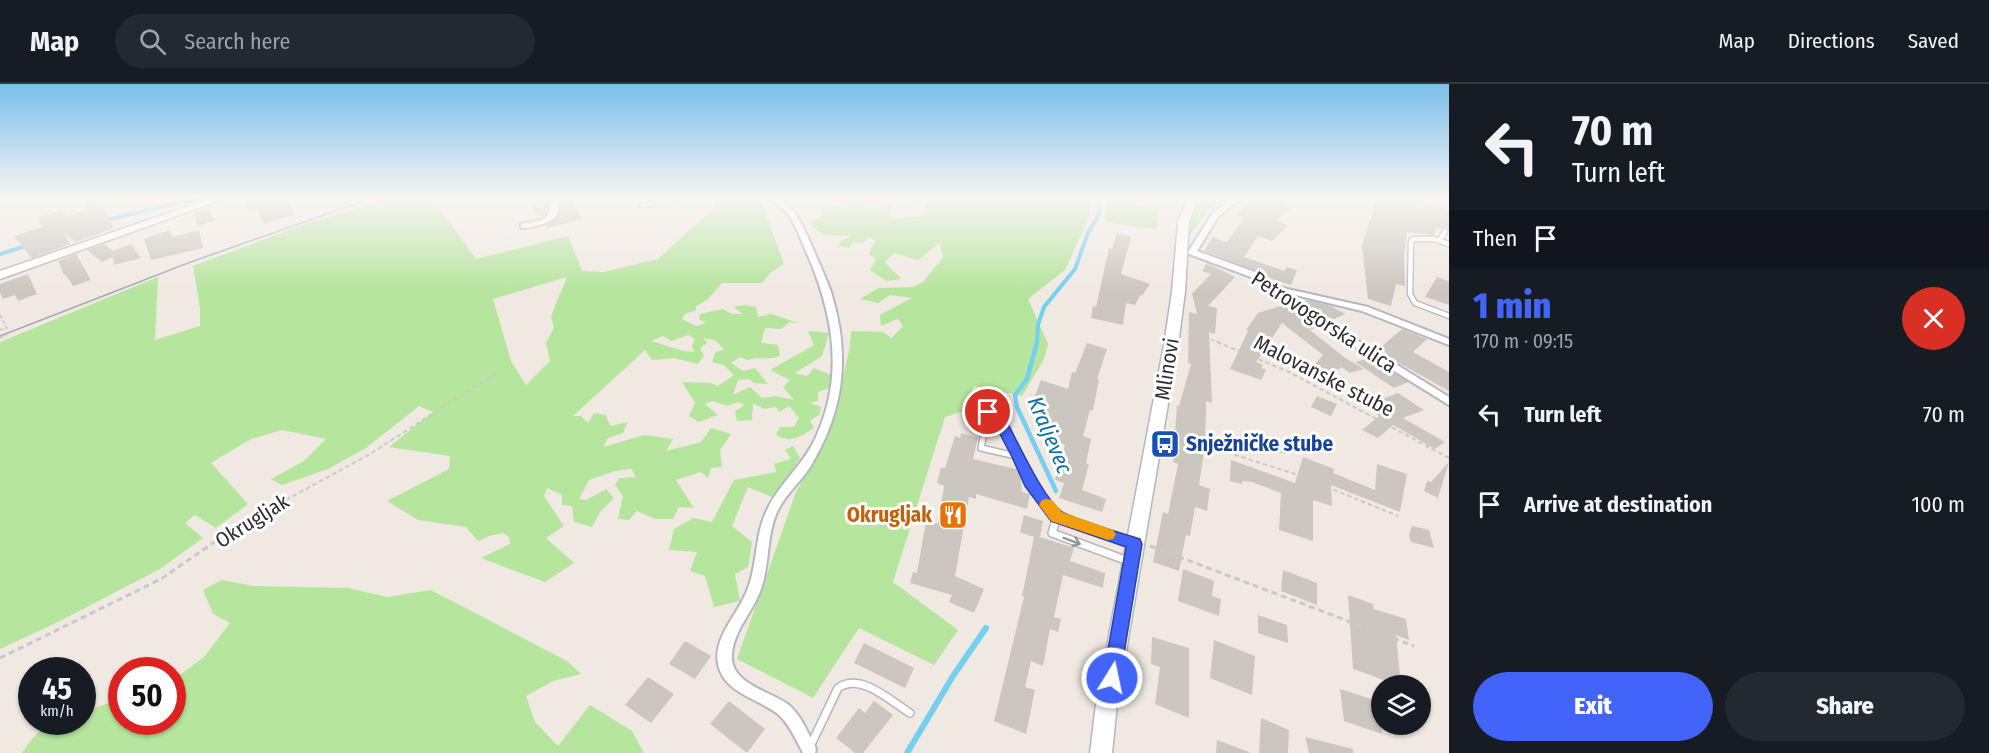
<!DOCTYPE html>
<meta charset="utf-8">
<style>
body{margin:0;font-family:"Fira Sans Condensed",sans-serif;background:#242831;color:#f1f3f6;height:100vh;display:flex;flex-direction:column;font-size:22px;white-space:nowrap}
*{box-sizing:border-box;margin:0}
p{font-size:20px;color:#9ea1a6}
.icon{flex:none;width:33px;height:33px;fill:none;stroke:currentColor;stroke-width:2;stroke-linecap:round;stroke-linejoin:round}
.map{position:relative;flex:1;overflow:hidden}
.sheet{display:flex;flex-direction:column;background:#171b24;width:540px}
.sheet>*{flex:none}
.guide{background:#171b24;color:#f1f3f6;overflow:hidden}
.controls{position:absolute;left:1371px;top:591px;display:grid;gap:12px}
.controls a{display:grid;place-items:center;width:60px;height:60px;border-radius:50%;background:#171b24;box-shadow:0 2px 4px #0004;font-size:30px}
.speed{position:absolute;left:18px;top:573px;display:flex;gap:12px;font-size:30px;font-weight:700;text-align:center}
.speed>*{display:grid;place-content:center;width:78px;height:78px;border-radius:50%;background:#171b24;box-shadow:0 2px 4px #0004;line-height:1}
.speed small{font-size:15px;font-weight:400}
.speed .limit{border:9px solid #d22;background:#fff;color:#111}
.pin{position:absolute;display:grid;place-items:center;width:51px;height:51px;color:#fff;margin:-26px;border:3px solid #fff;border-radius:50%;box-shadow:0 2px 6px #0007}
.me{position:absolute;width:66px;margin:-33px;rotate:10deg;stroke-linejoin:round;filter:drop-shadow(0 0 4px #0008)}
.turn{display:flex;align-items:center;gap:21px;height:126px;padding:0 24px;font-size:27px}
.turn .icon{width:78px;height:78px;stroke-width:2.5}
.turn b{display:block;font-size:42px;line-height:51px}
.then{display:flex;align-items:center;height:57px;padding:0 24px;background:#0003;gap:12px;font-size:22px}
.round{display:grid;place-items:center;flex:none;width:63px;height:63px;border-radius:32px;background:#242831}
.summary{display:flex;align-items:center;justify-content:space-between;height:102px;padding:0 24px}
h1{font-size:36px;font-weight:800;line-height:45px;color:#4264fb}
.button{display:flex;gap:12px;margin-top:auto;padding:12px 24px}
.button a{flex:1;height:69px;border-radius:36px;background:#4264fb;color:#fff;font-size:24px;font-weight:800;line-height:69px;text-align:center}
.button a+a{background:#242831;color:#f1f3f6}
ul{padding:0;list-style:none}
li{display:flex;align-items:center;gap:18px;height:90px;padding:0 24px}
li div{flex:1}
li b{display:block;font-size:22px}
li em{font-style:normal}
header{display:flex;align-items:center;gap:36px;box-sizing:border-box;height:84px;padding:0 30px;background:#171b24;border-bottom:2px solid #363941}
header strong{font-size:28px}
nav{display:flex;gap:33px;margin-inline-start:auto;font-size:21px}
.search{width:420px;height:54px;background:#242831;display:flex;align-items:center;gap:15px;box-sizing:border-box;padding:0 21px;border-radius:33px;color:#9ea1a6;font-size:22px}
main{display:flex;flex:1;min-height:0}
.map>svg:first-child{display:block}
.green{fill:#b6e59e;fill-rule:evenodd}
.lines{fill:none;stroke-linecap:round;stroke-linejoin:round}
.stream-far2{stroke:#75cff0;stroke-width:4}
.stream-far1{stroke:#75cff0;stroke-width:4.5}
.stream{stroke:#75cff0;stroke-width:6}
.building{fill:#cbc7bf}
.service-far2-casing{stroke:#b4b7c1;stroke-width:7}
.service-far1-casing{stroke:#b4b7c1;stroke-width:8}
.service-casing{stroke:#b4b7c1;stroke-width:10}
.minor-casing{stroke:#b4b7c1;stroke-width:4}
.secondary-casing{stroke:#b4b7c1;stroke-width:3}
.path-far2{stroke:#c9c9c9;stroke-width:1.5;stroke-dasharray:4 2;stroke-linecap:butt}
.path-far1{stroke:#c9c9c9;stroke-width:2;stroke-dasharray:4.5 3;stroke-linecap:butt}
.path{stroke:#c9c9c9;stroke-width:3;stroke-dasharray:6 4;stroke-linecap:butt}
.service-far2{stroke:#fff;stroke-width:4.5}
.service-far1{stroke:#fff;stroke-width:5}
.service{stroke:#fff;stroke-width:7}
.minor{fill:#fff;fill-rule:evenodd}
.secondary{fill:#fff;fill-rule:evenodd}
.tram{stroke:#a3a6b8;stroke-width:1.5}
.oneway{stroke:#969696}
.route{fill:#4264fb;stroke:#2b41a3;stroke-width:1.5}
.slow{fill:#f59e0b}
.labels{text-anchor:middle;dominant-baseline:central;stroke-width:6;stroke-linejoin:round;paint-order:stroke}
.street-label{font-size:21px;fill:#2e2e2e;stroke:#fff}
.transit-label{font-size:21px;font-weight:bold;fill:#164399;stroke:#fff;text-anchor:start}
.food-label{font-size:21px;font-weight:bold;fill:#c56008;stroke:#fff;text-anchor:end}
.water-label{font-size:22px;font-style:italic;fill:#0d6fa3;stroke:#fff}
</style>
<header>
<strong>Map</strong>
<div class="search"><svg class="icon" aria-label="search" viewBox="0 0 24 24"><circle cx="10" cy="10" r="6"/><path d="M15 15l6 6"/></svg>Search here</div>
<nav><a>Map</a><a>Directions</a><a>Saved</a></nav>
</header>
<main>
<div class="map">
<svg width="1449" height="669" viewBox="0 0 1449 669">
<rect width="100%" height="100%" fill="#efe9e1"/>
<!-- green -->
<path class="green" d="M391 114H432L476 175 568 152 582 187 604 188 658 175 716 122 713 114H760L784 180 770 189 762 199H722L708 215 696 222V226L685 230 682 235 696 242 706 239 699 235 700 230 723 225 732 230H743L733 223 744 221 756 223 758 233 771 230 799 239 790 238 781 245 765 244 761 259 778 261 780 272C767 277 760 272 748 276L740 273 731 279 743 287 755 284 768 300 754 299 749 295 738 296 733 311 750 303 762 314 775 312 794 316 783 303 790 296 770 286 814 261 808 247 829 249 822 272 795 289 807 292 814 284 831 291V303L818 308V317L810 319 821 323 820 330 810 337 814 344C802 352 790 360 776 351L780 343H794L799 334 789 322 779 328 776 323 764 325 753 319 752 336 737 337 735 327 745 321 738 318 727 322 713 317 705 320 718 331 699 338 689 332 695 319 682 298 711 299 718 302 734 291 724 281 712 278 715 269 724 265 715 256 703 254 707 259 700 264 704 272 698 280 674 274 652 276 645 266 573 332H581L588 339 594 329 606 331 610 342 628 338 623 349 608 354 603 363 644 351 673 355 666 367 701 358 711 344 731 350 720 366 722 383 711 384 708 394 701 388 676 396 694 424 679 423 673 435H655L637 427 629 436 618 435 623 412 615 401 619 394 636 393 631 385 615 387 589 396 579 415 586 416 606 405 614 414 600 428 592 443 574 438 572 422 562 421V411L547 404 544 412 564 442 546 454 574 479 545 498 481 474 510 460 509 453 503 449 489 452 478 457 466 443 418 436 387 417 449 385 450 372 389 363 433 328 419 322 366 364 328 385 282 401 271 395 304 377 326 355 282 346 251 355 211 379 248 420 216 444 195 431 185 439 203 454 160 485 58 538 0 565V258L158 193 155 256 200 242V224L193 182 306 140ZM567 193 551 232 554 244 546 259 550 277 526 301 511 277 493 215ZM688 251 695 255 692 262 694 268C680 267 665 261 651 257L663 252 672 257Z
M903 114H932L933 117 948 114H1089L1090 131 1065 186 1028 215 1048 260 1044 275 1022 312 974 302 964 327 945 333 893 498 958 546 934 581 859 544 813 614 737 575 796 408 835 333 850 261 851 247 883 248 892 254 903 242 898 235 881 242 880 231 912 214 890 211 878 219 860 215 879 204 913 203 923 198 943 173 940 159 918 176 894 169 885 178 901 195 887 197 870 186 876 175 869 170 875 157 869 153 863 159 853 158 849 164 838 162 841 157 851 152 823 151 808 139 824 131 820 125 858 115 892 122 889 134 919 133 925 128 926 119Z
M1107 114H1145L1133 119 1158 126 1157 145 1106 138Z
M1198 114H1226L1208 127 1189 152H1186L1193 122Z
M793 362 800 374 774 414 748 403 732 442 752 458 748 483 735 490 740 517 714 523 705 492 690 487 697 468 669 466 674 445 693 434 712 438 734 396 776 388 774 380 791 375 785 366Z
M222 496 253 502 348 504 387 513 431 506 567 577 581 590 553 597 526 612 535 638 558 662 590 621 632 647 644 669H22C42 640 47 638 82 638L83 628 121 615 122 638H172L173 596 204 573 230 539 213 530 203 506Z"/>
<g class="lines">
<!-- stream-far2 -->
<path class="stream-far2" d="M106 136 199 114
M0 170 29 161
M1037 259 1038 241 1044 223 1075 185 1088 149 1099 130V114"/>
<!-- stream-far1 -->
<path class="stream-far1" d="M1037 258 1027 295 1015 311 1017 323 1056 407"/>
<!-- stream -->
<path class="stream" d="M907 669 953 592 986 544"/>
</g>
<!-- building -->
<path class="building" d="M82 114H97L114 144 76 158 64 149 70 160 32 174 14 152 42 143 37 134 62 126 66 132 87 126Z
M245 114H286L295 130 264 140 258 126 249 128Z
M1256 114H1284L1278 119 1291 124 1276 137 1288 141 1272 157 1258 152 1244 173 1285 187 1286 183 1297 186 1291 201 1269 194 1261 188 1204 167 1213 153 1227 158 1244 134 1236 131Z
M1377 114H1404L1449 126V145L1446 143 1435 145 1434 151 1407 148 1404 171 1405 202 1396 200 1391 222 1368 215 1362 161Z
M571 116 582 135 548 144 546 141 559 131 560 118Z
M547 117 545 130 541 133 540 129 535 130 531 120Z
M206 124 216 136 198 142 193 129Z
M169 146 173 153 199 146 203 164 151 176 144 155Z
M1117 149 1131 153 1121 190 1150 200 1142 212 1140 211 1135 221 1126 219 1123 241 1091 234 1093 222 1096 223 1109 164 1112 165Z
M104 160 113 167 131 160 141 174 114 181 113 173 102 178 87 166Z
M76 170 91 196 73 202 66 191H64L58 177Z
M1207 179 1235 193 1208 222 1217 224 1215 250 1209 248 1212 319 1206 317 1205 362 1199 401 1210 405 1207 427 1195 423 1190 452 1186 451 1179 487 1153 478 1163 428 1168 430 1178 380 1173 378 1178 351 1175 350 1177 321 1179 322 1191 280 1188 279 1189 228 1197 230 1192 210 1211 190 1202 187Z
M28 190 37 210 18 217 15 211 3 215 0 209V200Z
M1437 193 1449 197V221L1425 213Z
M1308 216 1331 222 1345 230 1330 237 1301 219Z
M1283 221 1318 243 1310 246 1344 273 1364 285 1350 289 1341 283 1326 299 1306 290 1323 271 1282 239 1256 278 1263 281 1261 284 1266 286 1261 296 1230 285 1248 247 1246 246 1258 229Z
M1402 245 1427 255 1413 268 1449 288V307L1383 270 1387 269 1380 264Z
M1087 259 1107 265 1097 295H1099L1093 327 1090 326 1083 352 1091 355 1086 379 1089 380 1082 406 1106 415 1102 428 1059 414 1064 399 1055 396 1065 361 1050 356 1054 342 1034 336 1040 315 1034 314 1041 296 1068 305 1072 288 1075 289Z
M1369 274 1408 298 1394 304 1355 278Z
M1398 309 1424 326 1403 334 1445 358 1435 365 1393 341 1378 354 1362 346 1379 332 1365 322Z
M1317 312 1337 320 1331 332 1311 323Z
M961 349 978 354 973 375 1020 386 1022 408 1030 410 1027 425 976 410V415L969 413 955 492 984 505 974 529 949 518 952 511 910 499 913 488 917 489 926 437 938 439 944 402 937 399 941 384H945L955 352 960 354Z
M1272 353 1287 359 1285 370 1268 364Z
M1303 373 1334 385 1333 389 1375 406 1377 380 1407 390 1400 428 1331 401 1332 422 1313 416V457L1279 446 1281 409 1252 398 1242 397V400L1230 397 1231 376 1295 399Z
M1449 378 1438 414 1424 407 1427 397 1431 398Z
M1024 431 1043 437 1040 453 1074 464 1070 477 1105 489 1103 504 1063 491 1054 533 1061 535 1058 548 1050 545 1043 582 1031 577 1025 603 1035 606 1026 650 994 637 1024 513 1022 512 1034 453 1020 448Z
M1412 442 1429 446 1434 464 1411 458 1409 452Z
M1183 485 1214 497 1212 512 1221 515 1219 532 1178 517Z
M1283 486 1317 499V521L1281 507Z
M1348 511 1373 520 1374 525 1406 535 1409 556 1396 551 1401 602 1353 585Z
M1258 531 1287 541 1288 559 1258 549Z
M1152 553 1189 564V634L1155 620 1160 583 1151 580Z
M1214 556 1255 572 1252 611 1210 594Z
M685 557 711 572 695 595 669 580Z
M864 559 914 584 905 604 854 579Z
M648 593 674 610 651 639 625 621Z
M1340 605 1380 618 1382 650 1344 637Z
M729 617 765 645 747 669 710 640Z
M874 617 893 631 863 669H855L836 654 859 624 865 629Z
M1261 634 1289 646 1288 669H1259Z
M1305 653 1353 665V669H1309Z
M1217 656 1249 668V669H1216Z"/>
<g class="lines">
<!-- service-far2 casing -->
<g class="service-far2-casing">
<path id="service-far2" d="M1440 156 1445 147
M1449 160 1434 155H1413L1411 158 1410 210 1415 219 1449 232"/>
</g>
<!-- service-far1 casing -->
<g class="service-far1-casing">
<path id="service-far1" d="M988 328 996 330 1020 373 981 364Z
M1020 373 1030 398 1057 432
M1054 441 1057 432 1082 441"/>
</g>
<!-- service casing -->
<g class="service-casing">
<path id="service" d="M1055 439 1052 449 1128 477
M1078 439 1133 459
M807 669 838 604C861 588 890 617 910 629"/>
</g>
<!-- minor casing -->
<g class="minor-casing">
<path id="minor" d="M549 114H557C561 134 555 137 536 142 531 143 527 144 521 144V140C540 136 553 138 549 114Z
M668 114H682L678 116 643 123 639 121Z
M770 114C791 113 803 142 810 158 817 175 825 191 831 208 850 269 845 323 813 378 804 395 787 408 778 426 766 451 770 480 761 505 753 528 733 547 732 571 730 601 772 607 790 622 801 632 807 647 814 660L816 665 815 669H803C796 656 790 641 779 631 759 614 724 610 718 580 713 554 737 531 746 509 758 483 754 452 767 426 779 400 803 381 815 355 844 294 834 234 809 174 802 159 797 142 787 129 782 124 776 119 770 114Z
M1232 114H1240L1218 133 1197 167 1260 190 1274 202 1368 223 1449 255V261L1362 227 1283 208 1292 216 1449 313V321L1286 220 1254 194 1189 170 1188 168 1212 130Z"/>
</g>
<!-- secondary casing -->
<g class="secondary-casing">
<path id="secondary" d="M212 114H227L0 195V187Z
M1188 114H1198L1189 138 1185 208 1178 261 1117 620 1112 669H1090L1096 620 1164 261 1172 208 1178 138Z"/>
</g>
<!-- path-far2 -->
<path class="path-far2" d="M0 231 7 244 0 246
M1188 248 1222 259
M0 254 7 251"/>
<!-- path-far1 -->
<path class="path-far1" d="M1217 258 1289 288 1449 374
M1170 350 1295 390 1398 432
M240 441 370 370 498 288"/>
<!-- path -->
<path class="path" d="M1150 462 1414 562
M0 574 161 495 242 439"/>
<!-- service-far2 -->
<use href="#service-far2" class="service-far2"/>
<!-- service-far1 -->
<use href="#service-far1" class="service-far1"/>
<!-- service -->
<use href="#service" class="service"/>
<!-- minor -->
<use href="#minor" class="minor"/>
<!-- secondary -->
<use href="#secondary" class="secondary"/>
<!-- tram -->
<path class="tram" d="M0 252 188 179 372 114"/>
</g>
<!-- one-way arrows -->
<defs><path id="oneway-shaft" d="M-6 0H5M1.5-3L5.5 0L1.5 3" fill="none" stroke-width="1.6" stroke-linecap="round" stroke-linejoin="round" transform="scale(1.5)"/></defs>
<use class="oneway" href="#oneway-shaft" transform="translate(1072 457) rotate(20)"/>
<!-- sky -->
<linearGradient id="sky" x2="0" y2="1"><stop stop-color="#7abfeb"/><stop offset="0.55" stop-color="#f8f5f2"/><stop offset="1" stop-color="#f8f5f2" stop-opacity="0"/></linearGradient>
<rect width="1449" height="207" fill="url(#sky)"/>
<!-- route -->
<path class="route" d="M988 323 1001 327C1014 349 1044 419 1064 429 1088 440 1115 447 1140 455L1142 460 1119 600 1112 603 1106 600 1103 594 1126 463 1051 437 1025 402 1012 373 991 333 983 331 981 328Z"/>
<!-- slow -->
<path class="slow" d="M1047 415 1052 416 1062 428 1113 446 1116 450 1113 455 1108 456 1051 437 1039 421 1042 416Z"/>
<!-- icons -->
<defs>
<g id="bus-square" transform="scale(1.5)"><rect x="-9" y="-9" width="18" height="18" rx="4" fill="#1a4fb4" stroke="#fff"/><path d="M-5-6H5V4H4V6H2V4H-2V6H-4V4H-5ZM-3.5-4V0h7V-4ZM-3.5 1.2v1.5H-2V1.2ZM2 1.2v1.5H3.5V1.2Z" fill="#fff"/></g>
<g id="restaurant-square" transform="scale(1.5)"><rect x="-9" y="-9" width="18" height="18" rx="4" fill="#e8710a" stroke="#fff"/><path d="M-5-6h1v4h1v-4h1v4h1v-4h1v5L-1.5 .5V6h-2V.5L-5-1ZM5-6V6H3V1.5H1.5Q1.5-4 5-6Z" fill="#fff"/></g>
</defs>
<g fill-rule="evenodd">
<use href="#bus-square" x="1165" y="360"/>
<use href="#restaurant-square" x="953" y="431"/>
</g>
<g class="labels">
<!-- street labels -->
<g class="street-label">
<text transform="translate(1324 238) rotate(33)">Petrovogorska ulica</text>
<text transform="translate(1167 285) rotate(-81)">Mlinovi</text>
<text transform="translate(1324 292) rotate(27)">Malovanske stube</text>
<text transform="translate(252 437) rotate(-32)">Okrugljak</text>
</g>
<!-- transit labels -->
<g class="transit-label">
<text x="1186" y="360">Snježničke stube</text>
</g>
<!-- food labels -->
<g class="food-label">
<text x="932" y="431">Okrugljak</text>
</g>
<!-- water labels -->
<g class="water-label">
<text transform="translate(1050 351) rotate(67)">Kraljevec</text>
</g>
</g>
</svg>
<div class="controls">
<a><svg class="icon" aria-label="layers" viewBox="0 0 24 24"><path d="M12 4l9 5-9 5-9-5zM3 14l9 5 9-5"/></svg></a>
</div>
<div class="speed"><div>45<small>km/h</small></div><div class="limit">50</div></div>
<div class="pin" style="left:988px;top:328px;background:#d93025"><svg class="icon" aria-label="arrive" viewBox="0 0 24 24"><path d="M6 21V4h12l-3 4 3 4H6"/></svg></div>
<svg class="me" style="left:1112px;top:594px" viewBox="-20 -20 40 40"><circle r="17" fill="#4264fb" stroke="#fff" stroke-width="3"/><path d="M0-11L8 9 0 5-8 9z" fill="#fff"/></svg>
</div>
<section class="sheet">
<div class="guide">
<div class="turn"><svg class="icon" aria-label="left" viewBox="0 0 24 24"><path d="M17 20v-9H6M10 6l-5 5 5 5"/></svg><div><b>70 m</b>Turn left</div></div>
<div class="then">Then<svg class="icon" aria-label="arrive" viewBox="0 0 24 24"><path d="M6 21V4h12l-3 4 3 4H6"/></svg></div>
</div>
<div class="summary"><div><h1>1 min</h1><p>170 m · 09:15</p></div><a class="round" style="background:#d93025;color:#fff"><svg class="icon" aria-label="close" viewBox="0 0 24 24"><path d="M6 6l12 12M18 6L6 18"/></svg></a></div>
<ul>
<li><svg class="icon" aria-label="left" viewBox="0 0 24 24"><path d="M17 20v-9H6M10 6l-5 5 5 5"/></svg><div><b>Turn left</b></div><em>70 m</em></li>
<li><svg class="icon" aria-label="arrive" viewBox="0 0 24 24"><path d="M6 21V4h12l-3 4 3 4H6"/></svg><div><b>Arrive at destination</b></div><em>100 m</em></li>
</ul>
<div class="button"><a>Exit</a><a>Share</a></div>
</section>
</main>
